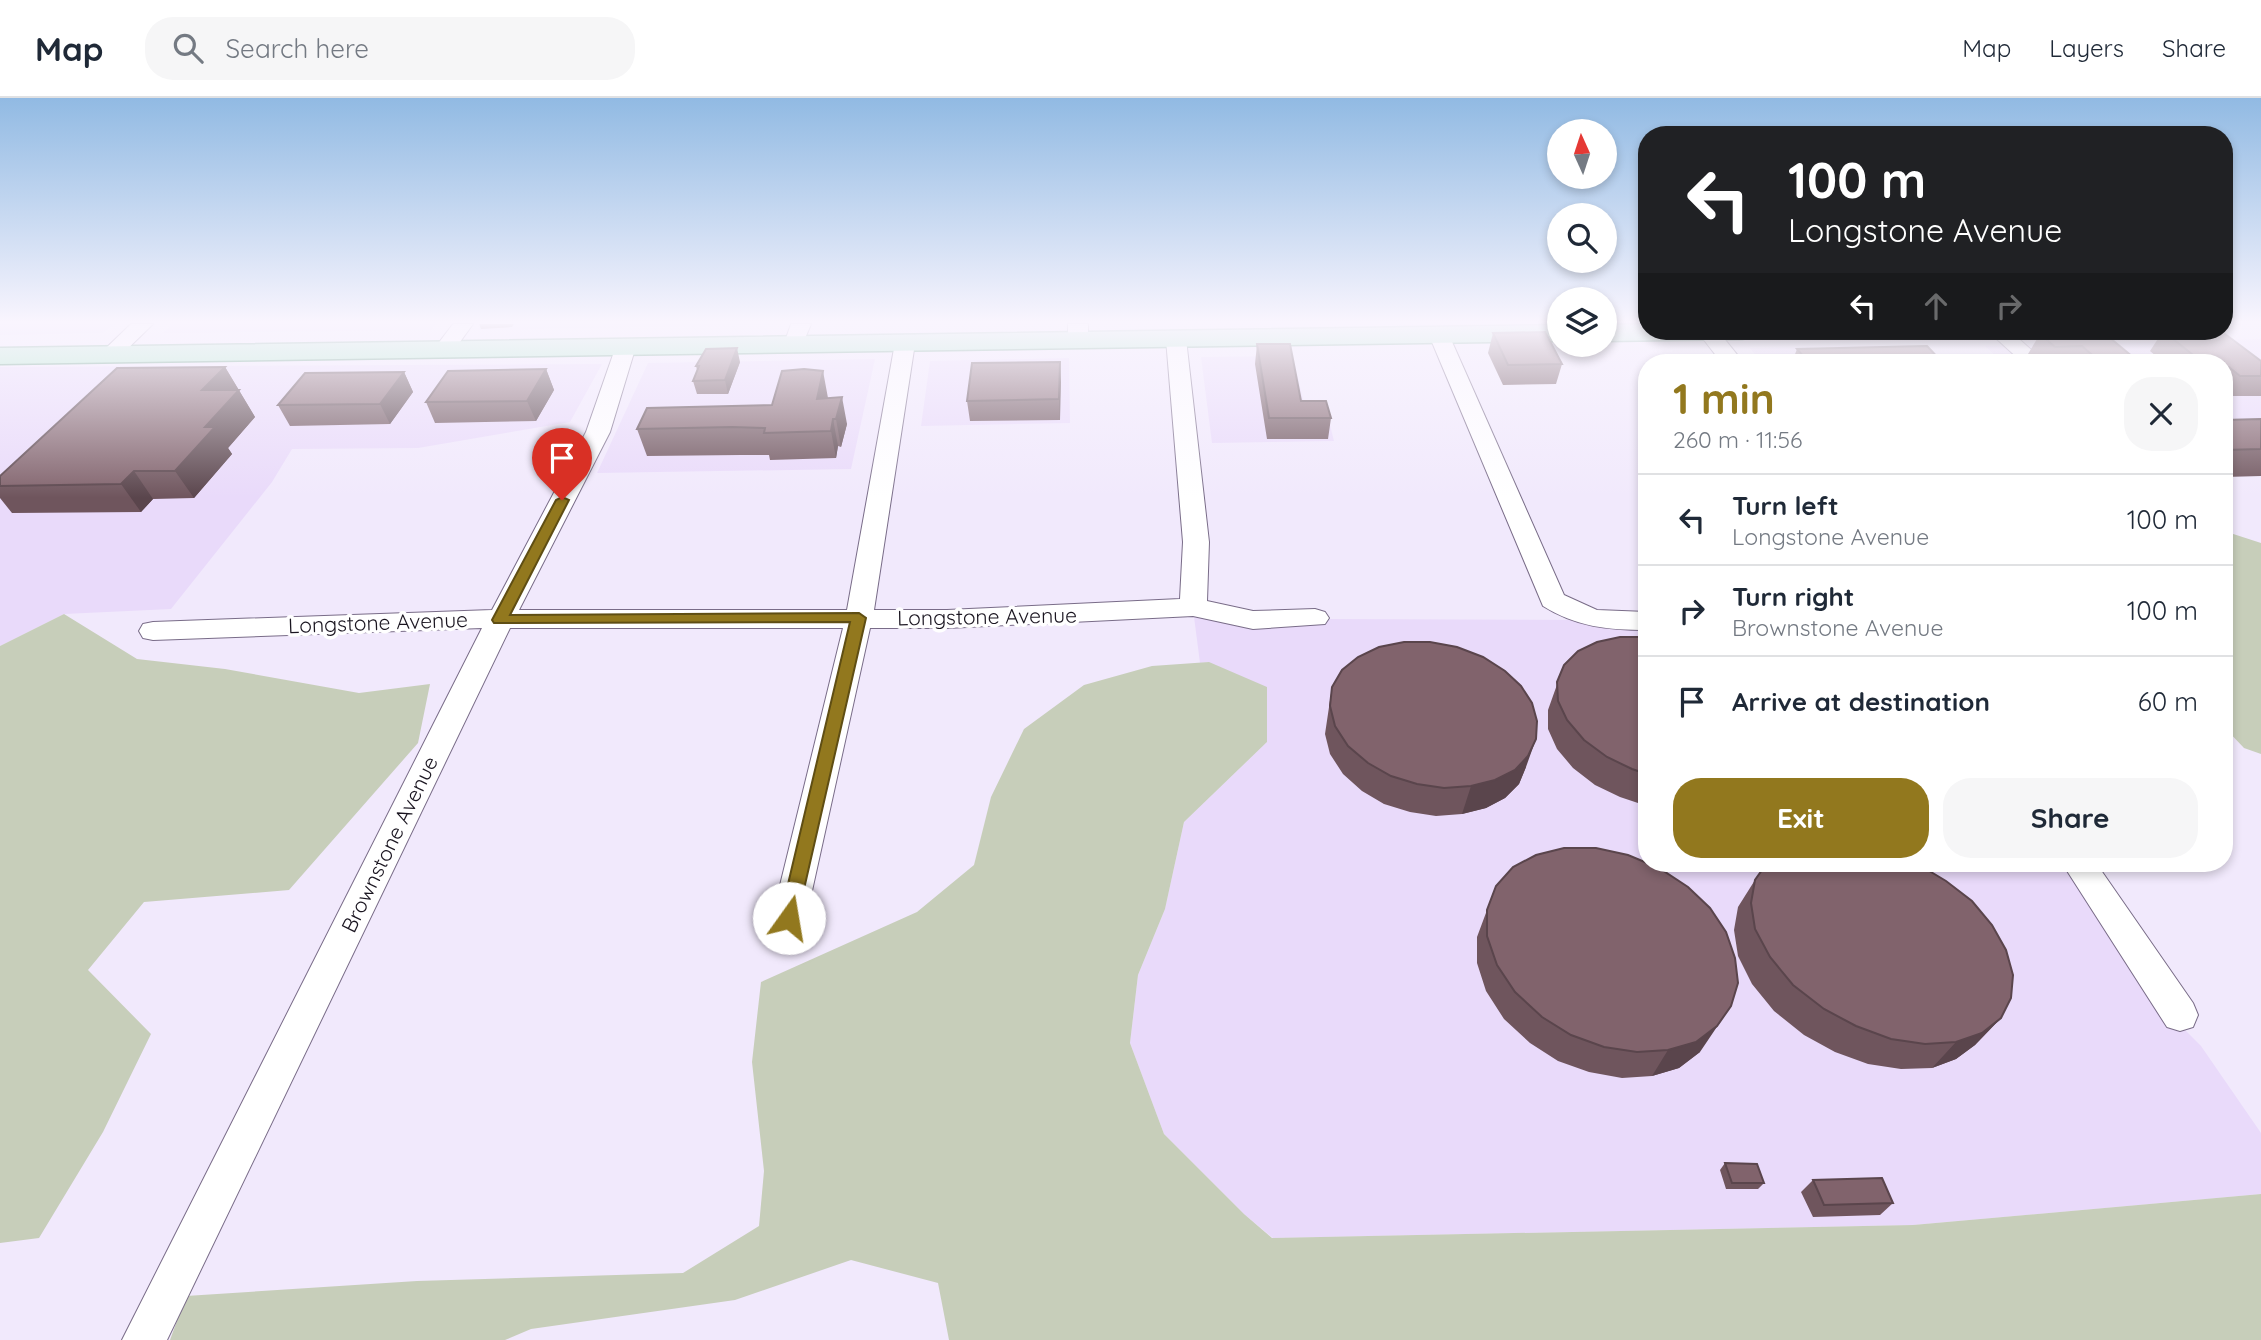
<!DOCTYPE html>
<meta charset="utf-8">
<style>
body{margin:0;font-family:Quicksand,sans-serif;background:#f6f6f7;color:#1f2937;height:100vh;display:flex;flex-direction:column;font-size:26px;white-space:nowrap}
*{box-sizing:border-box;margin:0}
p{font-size:23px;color:#747a83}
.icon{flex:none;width:38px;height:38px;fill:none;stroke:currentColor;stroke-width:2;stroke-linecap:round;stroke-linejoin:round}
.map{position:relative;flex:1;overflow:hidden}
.drawer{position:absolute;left:1638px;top:256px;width:595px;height:518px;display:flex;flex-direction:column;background:#fff;border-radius:28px;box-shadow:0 4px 10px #0003}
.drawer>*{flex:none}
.guide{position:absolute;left:1638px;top:28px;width:595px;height:214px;border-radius:28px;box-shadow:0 4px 10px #0003;background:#202124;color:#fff;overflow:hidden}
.needle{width:46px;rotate:357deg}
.buttons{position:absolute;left:1547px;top:21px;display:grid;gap:14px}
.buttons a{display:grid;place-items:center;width:70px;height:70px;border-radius:50%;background:#fff;box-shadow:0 4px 10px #0003;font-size:35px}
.pin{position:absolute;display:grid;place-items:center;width:60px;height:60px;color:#fff;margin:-72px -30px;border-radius:50% 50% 50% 0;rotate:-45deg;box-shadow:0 0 7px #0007}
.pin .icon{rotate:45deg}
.me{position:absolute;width:77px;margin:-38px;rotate:13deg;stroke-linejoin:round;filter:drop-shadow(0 0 5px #0008)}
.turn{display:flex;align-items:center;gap:24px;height:147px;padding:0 35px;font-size:32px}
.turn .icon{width:91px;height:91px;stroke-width:2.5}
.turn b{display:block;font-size:49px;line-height:60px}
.lanes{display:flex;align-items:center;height:66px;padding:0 35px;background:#0003;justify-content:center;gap:35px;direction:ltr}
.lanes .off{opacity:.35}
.round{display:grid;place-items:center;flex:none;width:74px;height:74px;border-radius:28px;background:#f6f6f7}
.headline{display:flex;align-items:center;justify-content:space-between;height:119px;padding:0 35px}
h1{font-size:42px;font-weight:700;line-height:52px;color:#92781e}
.primary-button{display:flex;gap:14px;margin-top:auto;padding:14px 35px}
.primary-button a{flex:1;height:80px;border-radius:28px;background:#92781e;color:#fff;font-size:28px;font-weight:700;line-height:80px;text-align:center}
.primary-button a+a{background:#f6f6f7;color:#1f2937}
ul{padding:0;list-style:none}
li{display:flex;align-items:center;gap:21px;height:91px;padding:0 35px;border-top:2px solid #e0e1e3}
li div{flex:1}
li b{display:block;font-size:26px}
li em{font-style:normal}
header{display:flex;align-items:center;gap:42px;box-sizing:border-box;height:98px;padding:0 35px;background:#fff;border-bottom:2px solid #e0e1e3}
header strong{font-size:33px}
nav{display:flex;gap:38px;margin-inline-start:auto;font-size:24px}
.search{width:490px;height:63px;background:#f6f6f7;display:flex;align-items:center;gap:18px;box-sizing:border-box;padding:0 24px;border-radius:28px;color:#747a83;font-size:26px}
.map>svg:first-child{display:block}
.built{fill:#e9dafa}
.green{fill:#c7ceba}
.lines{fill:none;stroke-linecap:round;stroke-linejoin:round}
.minor-casing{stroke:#796c88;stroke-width:2}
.primary-casing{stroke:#509371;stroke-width:3}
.minor{fill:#fff;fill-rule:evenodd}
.primary{fill:#a7e7c4;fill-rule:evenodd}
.wall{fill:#6f555d}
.shaded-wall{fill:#5a454c}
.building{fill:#81636c;stroke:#5a454c;stroke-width:2}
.route{fill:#92781e;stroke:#5f4e14;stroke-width:2}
.labels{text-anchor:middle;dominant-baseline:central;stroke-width:7;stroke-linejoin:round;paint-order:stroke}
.street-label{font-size:21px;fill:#1a1520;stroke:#fff}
</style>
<header>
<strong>Map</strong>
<div class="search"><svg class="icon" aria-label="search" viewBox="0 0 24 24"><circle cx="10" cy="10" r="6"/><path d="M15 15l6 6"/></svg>Search here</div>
<nav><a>Map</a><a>Layers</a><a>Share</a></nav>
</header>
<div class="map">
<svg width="2261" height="1242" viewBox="0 0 2261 1242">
<rect width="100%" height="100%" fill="#f1e9fc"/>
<!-- built -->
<path class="built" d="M0 226H113L103 235 0 237Z
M173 226H436L431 232 163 235Z
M482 226H785L478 232Z
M2261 241V375H2224V264H2002L1985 248Z
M1912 247 1928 264H1761L1750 250Z
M1293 258 1307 319H1328L1334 343 1212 345 1201 259Z
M1069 260 1070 325 921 328 930 263Z
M875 261 851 371 597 375 648 265Z
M602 266 570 324 418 350 292 351 272 384 171 511 64 516 0 548V269Z
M1193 511 1322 521 1587 522 1647 525V765H2071L2175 922 2201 948 2261 1035V1096L1913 1127 1273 1140 1244 1116 1164 1036 1130 945 1138 877 1165 811 1184 724 1267 644 1209 564 1200 565Z"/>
<!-- green -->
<path class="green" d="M2224 433 2261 445V656L2244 650 2224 629Z
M64 516 137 561 225 571 359 595 430 586 418 645 289 792 144 804 88 872 151 936 103 1034 39 1140 0 1145V548Z
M1209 564 1267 589V644L1184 724 1165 811 1138 877 1130 945 1164 1036 1244 1116 1272 1140 1913 1127 2261 1096V1242H949L938 1185 851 1162 735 1202 531 1231 505 1242H170L186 1198 417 1183 683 1175 759 1128 764 1073 752 964 761 884 917 814 974 767 991 699 1024 631 1084 587 1152 568Z"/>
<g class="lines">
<!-- minor casing -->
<g class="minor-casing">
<path id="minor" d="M131 226H153L117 261H103L99 257 103 253Z
M453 226H473L452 255H438L434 251Z
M791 226H811L801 250H787L784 246Z
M1068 226H1088V242L1085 246H1071L1068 242Z
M1439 231 1446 233 1449 237 1564 497 1597 512 1647 514V532C1609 532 1576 529 1543 508L1429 237 1432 233Z
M1697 233H1718L1743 264H1721Z
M1988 233H2010L2045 264H2022Z
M1176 235 1183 237 1186 241 1209 444 1207 503 1253 513 1315 511 1325 514 1329 520 1325 526 1253 531 1193 518 947 530H870L806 820 801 830 789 834 777 830 772 820 843 530H510L167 1242H122L482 530 153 542 143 540 139 533 143 526 153 524 492 512 586 334 616 248 619 244H633L636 248 610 334 519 512H847L895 245 898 241H912L915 245 874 512H947L1180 501 1183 444 1166 241 1169 237Z
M2062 765H2096L2193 905 2198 917 2193 929 2180 933 2167 929Z"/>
</g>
<!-- primary casing -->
<g class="primary-casing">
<path id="primary" d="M1647 226V233H1755L1751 239 1742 241 1605 243V227Z
M1559 227V243L0 266V250Z"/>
</g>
<!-- minor -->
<use href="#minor" class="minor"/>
<!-- primary -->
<use href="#primary" class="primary"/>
</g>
<!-- wall -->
<path class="wall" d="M479 226H514L512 229 481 231Z
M2163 233 2261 263V298H2224V264H2163L2150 253Z
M1493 235 1562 266 1556 286 1503 287 1488 255Z
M2040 236 2139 264H2037L2028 256Z
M1257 246 1301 303 1331 320 1328 341H1267L1255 266Z
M1797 251 1942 264H1792Z
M740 264 728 296H697L693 283 697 272 696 268Z
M1060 264V322L970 323 967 303Z
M225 269 255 319 228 350 232 356 194 400 153 401 141 414 12 415 0 400V378Z
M546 271 554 292 536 323 435 325 426 304Z
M404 274 413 294 390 326 290 328 278 307Z
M828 300 847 326 841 349 838 348 836 360 770 362 769 357H740L647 358 637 331 772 307Z
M2261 321V378L2224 379V322Z
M1647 539V708L1620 699 1595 687 1573 670 1557 651 1548 631V612L1564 567Z
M1332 589 1526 669 1519 686 1505 700 1486 710 1462 716 1436 718 1410 714 1384 706 1362 693 1343 676 1330 656 1325 636Z
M1755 782 2001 920 1975 947 1956 961 1932 970 1901 971 1868 966 1835 954 1804 937 1774 913 1752 886 1738 858 1734 832 1738 809Z
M1496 788 1700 954 1679 970 1652 978 1622 980 1589 974 1558 963 1530 945 1504 921 1486 893 1477 865V839Z
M1725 1065 1764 1085 1758 1091H1726L1720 1072Z
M1813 1082 1893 1105 1880 1117 1813 1119 1801 1094Z"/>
<!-- shaded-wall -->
<path class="shaded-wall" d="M737 250 740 264 728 296 725 282Z
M1060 264 1061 284 1060 322 1059 301Z
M225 269 255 319 228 350 232 356 194 400 175 373 205 329 202 292Z
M546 271 554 292 536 323 527 303Z
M823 273 828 300 817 301Z
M404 274 413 294 390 326 380 306Z
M842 299 847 326 841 349 836 321Z
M833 321 838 348 836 360 831 333Z
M134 373 153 401 141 414 121 386Z
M1536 641 1526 669 1519 686 1505 700 1486 710 1462 716 1471 688Z
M1731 908 1700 954 1679 970 1652 978 1668 952Z
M2001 920 1975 947 1956 961 1932 970 1956 944Z"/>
<!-- building -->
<path class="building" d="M2163 233H2221L2261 263V278H2240L2229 269 2224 270V264H2202Z
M1545 234 1562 266 1508 267 1493 235Z
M2104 235 2139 264H2100L2082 248 2055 249 2040 236Z
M1257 246H1290L1301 303H1326L1331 320H1269Z
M1927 248 1942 264H1808L1797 251Z
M737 250 725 282 693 283 699 268H696L706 251Z
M1060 264 1059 301 967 303 972 265Z
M225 269 202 292H239L205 329H215L175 373H134L121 386 0 388V378L117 270Z
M546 271 527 303 426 304 448 273Z
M804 271 823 273 817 301 842 299 836 321H833L831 333 764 335 765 330 732 329 637 331 647 310 772 307 782 273Z
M404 274 380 306 278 307 305 275Z
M2261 321V351L2224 352V322Z
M1620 539H1647V676L1632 671 1607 659 1584 642 1567 622 1558 603 1557 584 1564 567 1578 553 1597 544Z
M1404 544H1430L1457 549 1483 559 1505 573 1521 588 1532 605 1537 623 1536 641 1528 658 1515 672 1495 682 1471 688 1444 690 1417 686 1391 678 1368 665 1348 648 1335 628 1330 608 1332 589 1342 572 1358 559 1379 549Z
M1564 750H1596L1628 757 1659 770 1688 789 1710 810 1726 834 1735 860 1738 885 1731 908 1717 928 1696 944 1668 952 1637 954 1604 949 1571 937 1542 919 1515 894 1497 867 1487 838V812L1496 788 1513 769 1536 757Z
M1767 765H1916L1946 783 1972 803 1992 827 2006 852 2013 877 2011 900 2001 920 1982 935 1956 944 1925 946 1891 941 1856 928 1824 911 1793 887 1770 859 1755 831 1751 805 1755 782Z
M1725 1065 1757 1066 1764 1085H1732Z
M1882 1080 1893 1105 1824 1107 1813 1082Z"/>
<!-- sky -->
<linearGradient id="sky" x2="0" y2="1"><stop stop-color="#91bae3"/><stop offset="0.56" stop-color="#f9f5fe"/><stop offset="1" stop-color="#f9f5fe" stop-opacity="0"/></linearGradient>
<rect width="2261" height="400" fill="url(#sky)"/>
<!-- route -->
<path class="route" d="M562 399 569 402 510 517 859 515 866 520 796 826 789 828 783 826 780 820 850 524 494 525 492 522 556 402Z"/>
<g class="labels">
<!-- street labels -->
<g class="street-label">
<text transform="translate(987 518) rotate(-1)">Longstone Avenue</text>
<text transform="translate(378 524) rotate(-2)">Longstone Avenue</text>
<text transform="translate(389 746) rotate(-64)">Brownstone Avenue</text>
</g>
</g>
</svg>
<div class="buttons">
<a><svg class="needle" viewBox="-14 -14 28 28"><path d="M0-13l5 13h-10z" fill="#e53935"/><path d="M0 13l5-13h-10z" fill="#747a83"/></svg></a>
<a><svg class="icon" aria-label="search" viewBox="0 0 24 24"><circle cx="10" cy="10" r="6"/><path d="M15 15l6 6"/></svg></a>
<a><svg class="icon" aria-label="layers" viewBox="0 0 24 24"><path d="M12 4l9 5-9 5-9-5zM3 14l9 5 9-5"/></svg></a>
</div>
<div class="pin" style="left:562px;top:402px;background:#d93025"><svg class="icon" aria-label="arrive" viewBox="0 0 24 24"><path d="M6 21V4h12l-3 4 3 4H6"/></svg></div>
<svg class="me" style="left:789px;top:820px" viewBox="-20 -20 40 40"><circle r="19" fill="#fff"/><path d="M0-13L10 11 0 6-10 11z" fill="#92781e"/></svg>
<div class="guide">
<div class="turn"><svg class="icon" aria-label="left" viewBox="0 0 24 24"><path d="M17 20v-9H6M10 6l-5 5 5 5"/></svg><div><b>100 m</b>Longstone Avenue</div></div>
<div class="lanes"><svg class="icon" aria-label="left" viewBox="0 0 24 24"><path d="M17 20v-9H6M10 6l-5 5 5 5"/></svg><svg class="icon off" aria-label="ahead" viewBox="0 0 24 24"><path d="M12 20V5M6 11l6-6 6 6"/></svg><svg class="icon off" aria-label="right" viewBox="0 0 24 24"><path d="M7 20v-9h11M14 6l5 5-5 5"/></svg></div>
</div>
<section class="drawer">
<div class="headline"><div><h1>1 min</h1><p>260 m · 11:56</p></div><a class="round"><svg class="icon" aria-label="close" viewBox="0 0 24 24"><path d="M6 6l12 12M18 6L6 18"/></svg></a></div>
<ul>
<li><svg class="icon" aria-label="left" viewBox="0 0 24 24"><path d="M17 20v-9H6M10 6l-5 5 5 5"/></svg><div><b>Turn left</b><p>Longstone Avenue</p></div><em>100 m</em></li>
<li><svg class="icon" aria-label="right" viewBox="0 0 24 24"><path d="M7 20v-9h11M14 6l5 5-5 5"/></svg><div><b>Turn right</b><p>Brownstone Avenue</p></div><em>100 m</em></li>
<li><svg class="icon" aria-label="arrive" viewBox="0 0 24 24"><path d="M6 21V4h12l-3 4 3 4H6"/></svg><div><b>Arrive at destination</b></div><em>60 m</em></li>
</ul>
<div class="primary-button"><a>Exit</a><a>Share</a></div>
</section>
</div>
